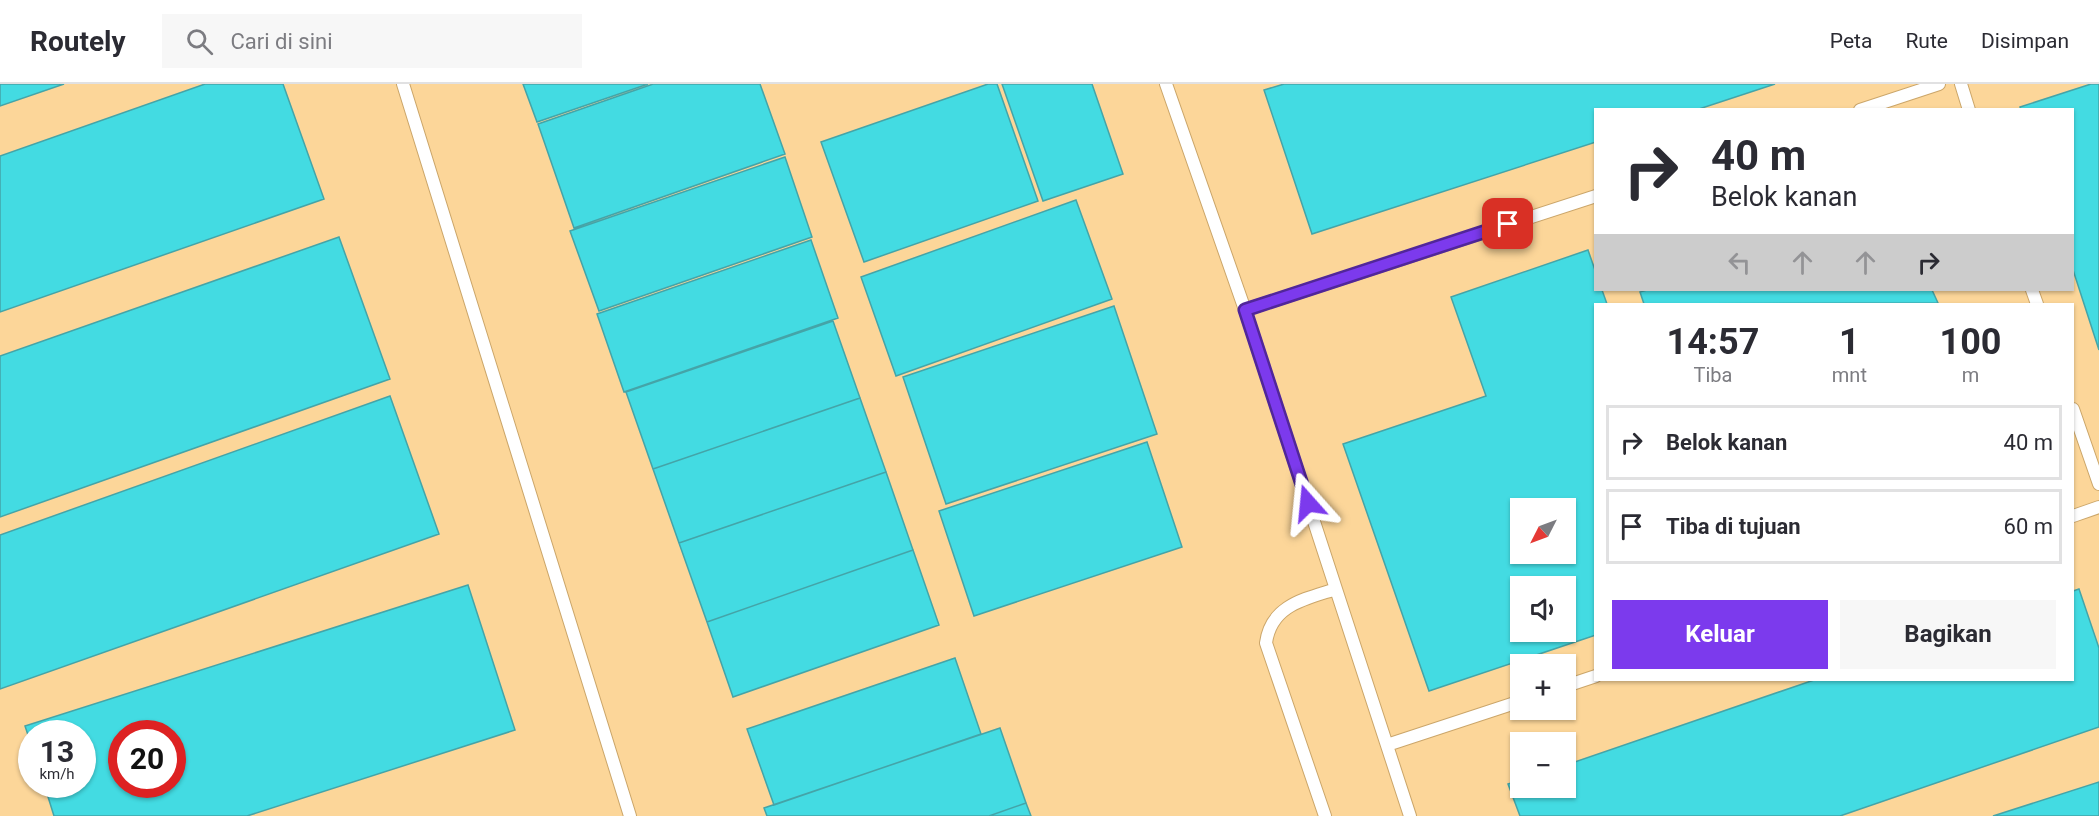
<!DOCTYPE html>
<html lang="id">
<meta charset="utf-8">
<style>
body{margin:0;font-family:Roboto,sans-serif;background:#f7f7f7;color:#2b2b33;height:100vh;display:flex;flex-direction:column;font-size:22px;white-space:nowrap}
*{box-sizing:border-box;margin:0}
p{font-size:20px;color:#7c7c81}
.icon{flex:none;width:33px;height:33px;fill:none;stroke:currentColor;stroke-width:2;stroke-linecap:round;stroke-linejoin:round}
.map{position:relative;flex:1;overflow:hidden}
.panel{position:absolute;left:1594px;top:219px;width:480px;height:378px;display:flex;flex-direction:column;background:#fff;border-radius:0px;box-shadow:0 2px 4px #0004}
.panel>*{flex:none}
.guide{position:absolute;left:1594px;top:24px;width:480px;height:183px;border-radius:0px;box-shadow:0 2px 4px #0004;background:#fff;color:#2b2b33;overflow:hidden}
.needle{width:39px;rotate:228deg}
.buttons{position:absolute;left:1510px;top:414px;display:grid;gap:12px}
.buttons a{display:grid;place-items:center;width:66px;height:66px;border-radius:0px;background:#fff;box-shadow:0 2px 4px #0004;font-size:30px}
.speed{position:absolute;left:18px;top:636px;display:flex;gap:12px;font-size:30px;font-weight:700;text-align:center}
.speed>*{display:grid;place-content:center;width:78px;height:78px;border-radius:50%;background:#fff;box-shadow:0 2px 4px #0004;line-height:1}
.speed small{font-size:15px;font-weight:400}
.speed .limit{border:9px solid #d22;background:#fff;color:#111}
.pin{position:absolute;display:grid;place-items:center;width:51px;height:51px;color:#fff;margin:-26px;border-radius:12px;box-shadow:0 3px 9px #0006}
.me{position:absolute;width:66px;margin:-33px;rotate:342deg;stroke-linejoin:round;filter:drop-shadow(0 0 4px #0008)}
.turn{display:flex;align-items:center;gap:21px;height:126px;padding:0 18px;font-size:27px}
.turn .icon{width:78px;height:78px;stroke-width:2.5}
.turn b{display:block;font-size:42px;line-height:51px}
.lanes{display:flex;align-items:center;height:57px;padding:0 18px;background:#0003;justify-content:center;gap:30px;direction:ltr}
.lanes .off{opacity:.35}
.eta{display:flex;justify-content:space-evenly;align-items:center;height:102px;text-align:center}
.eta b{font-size:36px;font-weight:700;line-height:42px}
.button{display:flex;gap:12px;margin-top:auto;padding:12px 18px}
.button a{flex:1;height:69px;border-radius:0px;background:#7c3aed;color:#fff;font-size:24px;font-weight:700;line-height:69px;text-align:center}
.button a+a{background:#f7f7f7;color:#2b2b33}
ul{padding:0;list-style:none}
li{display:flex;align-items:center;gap:18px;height:75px;margin:0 12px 9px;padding:0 6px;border:3px solid #e1e1e2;border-radius:0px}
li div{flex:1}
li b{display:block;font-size:22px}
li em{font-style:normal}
header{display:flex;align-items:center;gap:36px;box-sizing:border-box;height:84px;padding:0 30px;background:#fff;border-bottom:2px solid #e1e1e2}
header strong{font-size:28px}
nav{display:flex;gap:33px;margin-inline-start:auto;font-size:21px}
.search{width:420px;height:54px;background:#f7f7f7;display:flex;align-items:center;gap:15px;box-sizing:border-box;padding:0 21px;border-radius:0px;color:#7c7c81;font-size:22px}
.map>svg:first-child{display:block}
.building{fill:#43dbe2;stroke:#44a4a8;stroke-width:1.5;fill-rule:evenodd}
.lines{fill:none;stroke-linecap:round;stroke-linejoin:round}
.service-casing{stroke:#cba66a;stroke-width:14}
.service{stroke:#fff;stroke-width:12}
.route-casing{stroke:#51269a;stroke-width:15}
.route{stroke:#7c3aed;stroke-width:10}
</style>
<header>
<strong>Routely</strong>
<div class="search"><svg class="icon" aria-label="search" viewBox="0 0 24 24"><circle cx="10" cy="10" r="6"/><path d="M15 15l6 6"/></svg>Cari di sini</div>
<nav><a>Peta</a><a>Rute</a><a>Disimpan</a></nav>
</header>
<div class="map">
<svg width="2099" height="732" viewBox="0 0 2099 732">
<rect width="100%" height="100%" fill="#fcd699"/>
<!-- building -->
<path class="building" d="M0 0H64L0 22Z
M205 0H283L324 115 0 228V72Z
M523 0H648L537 38Z
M653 0H760L785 70 574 144 538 40Z
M988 0H997L1038 117 864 178 821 58Z
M1002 0H1092L1123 90 1043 117Z
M1284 0H1775L1696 26H1596V58L1312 150 1264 6Z
M2091 0H2099V266L2073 186V26H2021L2020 23Z
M785 73 812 153 599 227 570 147Z
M1076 116 1112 215 896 292 861 193Z
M339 153 390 295 0 433V272Z
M811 156 838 234 624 308 597 230Z
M1588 166 1596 189V206H1602L1607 220H1596V551L1429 607 1343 360 1486 312 1451 213ZM1521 424H1566V470H1521ZM1521 502H1566V548H1521Z
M1647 206H1932L1938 219 1644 220 1640 208Z
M1114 222 1157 350 946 420 903 293Z
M833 237 860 314 653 385 626 308Z
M390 312 439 450 0 605V451Z
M860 314 886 388 679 459 653 385Z
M1147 358 1182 463 974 532 939 427Z
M886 388 913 466 707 538 679 459Z
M913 466 939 541 733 613 707 538Z
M468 501 515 646 247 732H54L44 700H82V650H32V663L25 642ZM122 650H172V700H122Z
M2079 505 2099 564V643L1840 732H1520L1508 700 1521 696V704H1566V681L1814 596H2073V507Z
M955 574 981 650 774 721 747 645Z
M1000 644 1026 719 989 732H767L764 724Z
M2099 698V732H1993Z
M1026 719 1031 732H989Z"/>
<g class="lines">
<!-- service casing -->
<g class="service-casing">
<path id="service" d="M403 0 630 732
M1166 0 1245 226 1410 732
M1961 0 1969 26
M1860 26 1939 0
M2032 206 2037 220
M1245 226 1596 112
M2073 325 2099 400
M2073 432 2099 423
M1566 602 1596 592
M1387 661 1521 617
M1325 732 1266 559C1271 521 1305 515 1336 505"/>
</g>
<!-- service -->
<use href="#service" class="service"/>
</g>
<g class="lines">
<!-- route casing -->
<g class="route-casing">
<path id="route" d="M1308 419 1245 226 1508 140"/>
</g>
<!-- route -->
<use href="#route" class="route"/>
</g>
</svg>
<div class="buttons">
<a><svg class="needle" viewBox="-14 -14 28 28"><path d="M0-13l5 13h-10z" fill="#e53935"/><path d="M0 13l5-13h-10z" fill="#7c7c81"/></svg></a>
<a><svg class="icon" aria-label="sound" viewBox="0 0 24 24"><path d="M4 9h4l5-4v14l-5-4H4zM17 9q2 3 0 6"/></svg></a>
<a>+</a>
<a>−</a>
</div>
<div class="speed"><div>13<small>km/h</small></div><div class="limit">20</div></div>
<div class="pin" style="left:1508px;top:140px;background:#d93025"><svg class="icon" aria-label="arrive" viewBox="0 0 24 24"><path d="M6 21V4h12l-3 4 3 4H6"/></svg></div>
<svg class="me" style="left:1308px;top:419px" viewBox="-20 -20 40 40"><path d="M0-17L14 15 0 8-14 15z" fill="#7c3aed" stroke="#fff" stroke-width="4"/></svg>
<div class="guide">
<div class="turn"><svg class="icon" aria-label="right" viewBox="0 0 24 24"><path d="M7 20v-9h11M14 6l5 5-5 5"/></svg><div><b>40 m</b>Belok kanan</div></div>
<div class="lanes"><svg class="icon off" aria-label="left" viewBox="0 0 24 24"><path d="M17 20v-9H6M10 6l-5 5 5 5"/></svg><svg class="icon off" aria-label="ahead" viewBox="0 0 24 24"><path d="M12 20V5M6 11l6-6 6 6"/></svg><svg class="icon off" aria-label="ahead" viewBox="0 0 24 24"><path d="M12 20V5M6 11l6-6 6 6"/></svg><svg class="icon" aria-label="right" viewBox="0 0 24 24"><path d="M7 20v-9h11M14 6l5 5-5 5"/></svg></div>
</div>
<section class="panel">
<div class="eta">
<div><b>14:57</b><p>Tiba</p></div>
<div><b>1</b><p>mnt</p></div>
<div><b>100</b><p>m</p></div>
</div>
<ul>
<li><svg class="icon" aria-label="right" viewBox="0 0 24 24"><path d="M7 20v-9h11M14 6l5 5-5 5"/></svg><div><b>Belok kanan</b></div><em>40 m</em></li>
<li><svg class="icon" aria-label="arrive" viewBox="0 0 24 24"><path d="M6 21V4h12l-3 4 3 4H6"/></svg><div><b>Tiba di tujuan</b></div><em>60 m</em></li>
</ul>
<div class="button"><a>Keluar</a><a>Bagikan</a></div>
</section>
</div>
